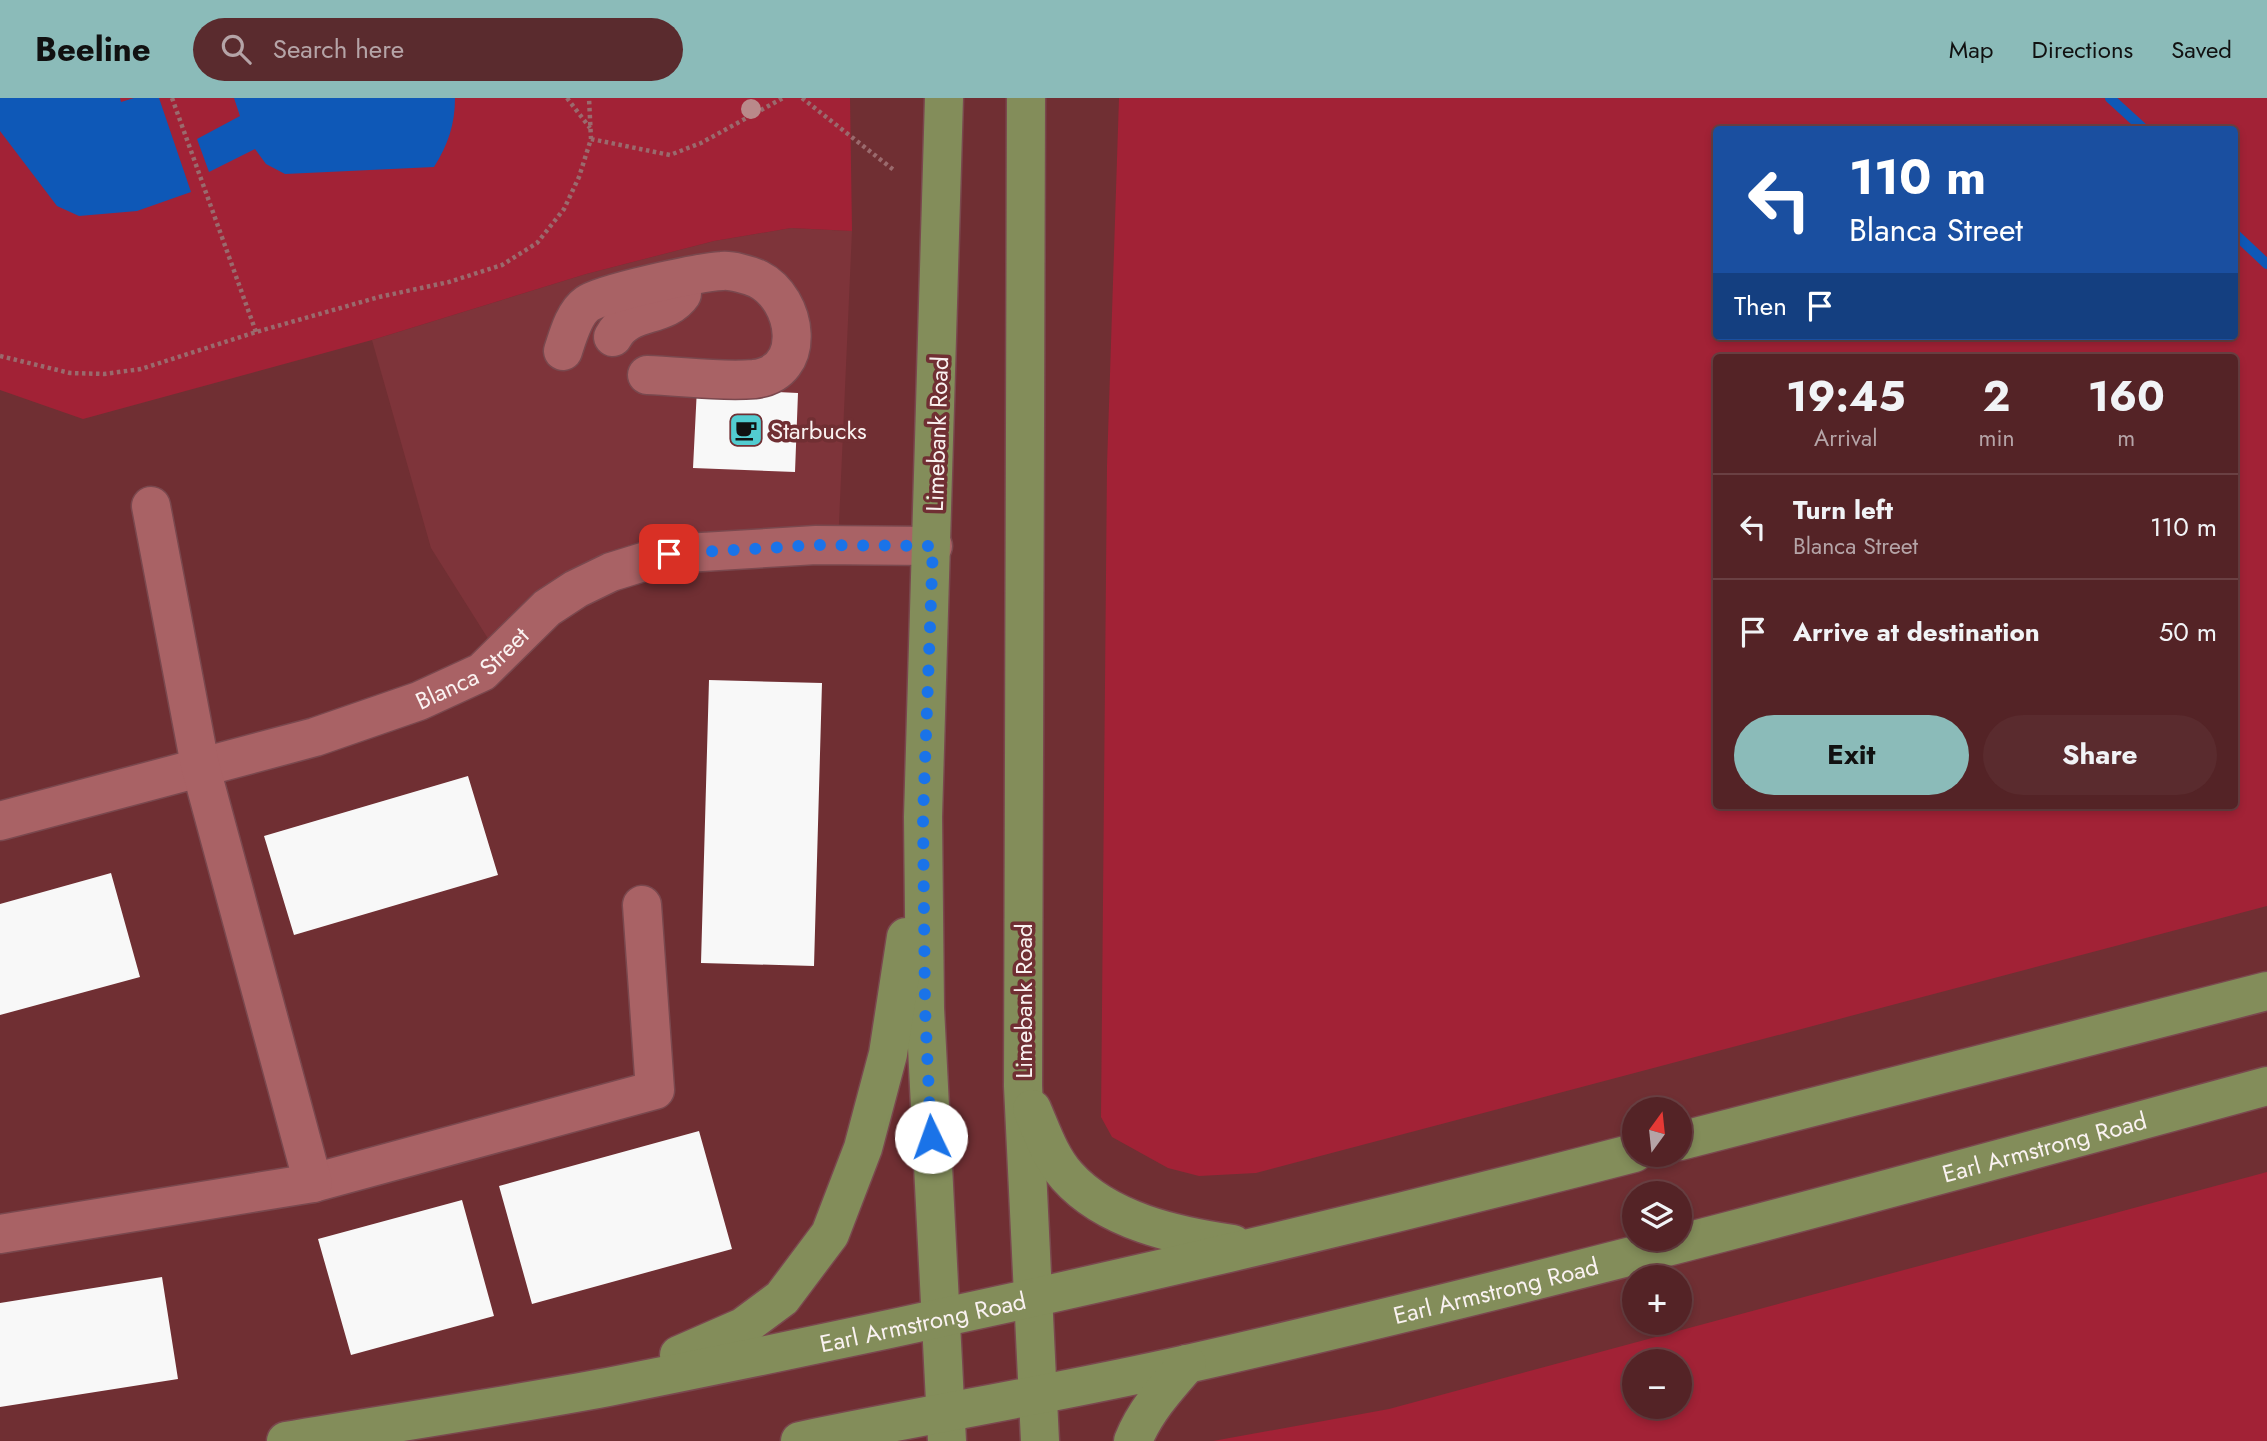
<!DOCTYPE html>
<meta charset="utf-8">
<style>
body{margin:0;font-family:Jost,sans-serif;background:#5a2b2e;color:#f1f3f6;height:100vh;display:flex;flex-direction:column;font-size:26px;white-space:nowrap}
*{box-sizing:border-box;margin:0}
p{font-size:23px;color:#b5a4a7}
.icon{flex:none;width:38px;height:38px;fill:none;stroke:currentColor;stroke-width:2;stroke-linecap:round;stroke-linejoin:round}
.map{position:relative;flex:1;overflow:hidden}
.details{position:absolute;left:1713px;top:256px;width:525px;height:455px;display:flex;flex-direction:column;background:#542326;border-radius:7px;box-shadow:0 4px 10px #0003,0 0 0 2px #6a4043}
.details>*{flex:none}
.top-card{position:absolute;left:1713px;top:28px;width:525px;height:214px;border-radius:7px;box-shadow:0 4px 10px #0003,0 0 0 2px #6a4043;background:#1a4fa0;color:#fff;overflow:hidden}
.needle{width:46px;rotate:15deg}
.buttons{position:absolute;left:1622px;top:999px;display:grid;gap:14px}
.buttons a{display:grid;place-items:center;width:70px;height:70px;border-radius:50%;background:#542326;box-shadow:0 4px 10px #0003,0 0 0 2px #6a4043;font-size:35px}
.pin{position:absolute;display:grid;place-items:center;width:60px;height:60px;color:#fff;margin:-30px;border-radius:14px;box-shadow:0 4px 10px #0006}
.me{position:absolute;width:77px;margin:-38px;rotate:357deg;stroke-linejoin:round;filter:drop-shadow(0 0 5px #0008)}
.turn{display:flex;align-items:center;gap:24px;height:147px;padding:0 21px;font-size:32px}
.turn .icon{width:91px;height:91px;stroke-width:2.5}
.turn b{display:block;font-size:49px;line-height:60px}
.then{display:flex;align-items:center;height:66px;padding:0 21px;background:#0003;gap:14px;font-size:26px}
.eta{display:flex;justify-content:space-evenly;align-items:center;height:119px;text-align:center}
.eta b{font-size:42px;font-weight:700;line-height:49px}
.cta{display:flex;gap:14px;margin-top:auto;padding:14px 21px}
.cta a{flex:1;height:80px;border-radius:42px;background:#8bbbb9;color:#111;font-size:28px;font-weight:700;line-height:80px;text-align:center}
.cta a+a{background:#5a2b2e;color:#f1f3f6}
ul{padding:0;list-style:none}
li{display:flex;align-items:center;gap:21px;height:105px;padding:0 21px;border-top:2px solid #6a4043}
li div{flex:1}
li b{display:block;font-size:26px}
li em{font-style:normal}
header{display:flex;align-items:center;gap:42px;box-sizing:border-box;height:98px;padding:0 35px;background:#8bbbb9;color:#111}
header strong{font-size:33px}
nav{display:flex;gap:38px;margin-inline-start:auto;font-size:24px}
.search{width:490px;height:63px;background:#5a2b2e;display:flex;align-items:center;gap:18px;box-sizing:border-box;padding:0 24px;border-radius:38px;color:#b5a4a7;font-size:26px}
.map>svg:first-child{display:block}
.built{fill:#7e343a}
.green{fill:#a22236;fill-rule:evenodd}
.water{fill:#0e58b7}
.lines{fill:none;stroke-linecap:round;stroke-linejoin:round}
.stream{stroke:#0e58b7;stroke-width:10}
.building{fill:#f8f8f8}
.minor-casing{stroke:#7a484e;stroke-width:41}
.major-casing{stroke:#7a484e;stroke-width:41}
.path{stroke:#9a6a6d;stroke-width:4.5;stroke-dasharray:3.5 3.5;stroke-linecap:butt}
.minor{stroke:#a96265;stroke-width:38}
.major{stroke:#838d5a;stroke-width:38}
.tree{fill:#b9898a}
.route{stroke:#1a73e8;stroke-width:12;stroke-dasharray:0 21.6}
.labels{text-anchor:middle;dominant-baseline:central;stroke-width:7;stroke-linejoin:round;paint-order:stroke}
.poi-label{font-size:24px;fill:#faf2f1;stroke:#702f33;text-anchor:start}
.street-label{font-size:24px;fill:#faf2f1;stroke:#702f33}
</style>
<header>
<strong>Beeline</strong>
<div class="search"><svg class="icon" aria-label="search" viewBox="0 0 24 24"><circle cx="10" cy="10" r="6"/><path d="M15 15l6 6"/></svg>Search here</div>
<nav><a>Map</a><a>Directions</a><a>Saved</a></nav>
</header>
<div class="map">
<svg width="2267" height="1343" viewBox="0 0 2267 1343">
<rect width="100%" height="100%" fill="#702f33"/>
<!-- built -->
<path class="built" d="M791 130 852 133 838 447 669 456 499 558 431 450 372 242 586 176 714 143Z"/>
<!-- green -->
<path class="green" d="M0 0H850L852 133 791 130 714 143 586 176 372 242 83 321 0 292Z
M1119 0H2267V808L1256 1075 1199 1078 1168 1070 1112 1039 1101 1019 1107 368ZM1717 32H2235V238H1717ZM1717 259H2235V707H1717Z
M2267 1074V1343H1213L1389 1311ZM1634 1264H1680V1309H1634Z"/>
<!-- water -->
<path class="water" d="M0 0H120L121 4 134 0H159L191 94 137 113 79 118 57 108 0 33Z
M234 0H455C455 26 448 47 434 69L285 76 266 66 255 51 209 74 197 41 240 18Z"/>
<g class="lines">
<!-- stream -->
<path class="stream" d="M2110 0 2145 32
M2235 136 2267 166"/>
</g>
<!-- building -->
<path class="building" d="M697 290 798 295 795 374 693 370Z
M709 582 822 585 814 868 701 865Z
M468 678 498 777 294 837 264 738Z
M111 775 140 879 0 917V806Z
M699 1033 732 1151 532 1206 499 1088Z
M462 1102 494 1218 351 1257 318 1141Z
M162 1179 178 1281 0 1309V1205Z"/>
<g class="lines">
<!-- minor casing -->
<g class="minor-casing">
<g id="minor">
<path d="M613 239C628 210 665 221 682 196"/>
<path d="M563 253C568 238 574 215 587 206 602 195 701 174 722 173 731 172 749 177 758 181 798 201 809 275 754 281 719 284 681 278 647 277"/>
<path id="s1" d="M0 723 315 639 419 603 482 574 547 510 576 491 611 474 669 456 816 447 933 448"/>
<path d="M313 1085 655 992 642 807"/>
<path d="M0 1136 313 1085 200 667 151 408"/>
</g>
</g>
<!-- major casing -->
<g class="major-casing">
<g id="major">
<path d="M944 0 923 719 925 910 947 1343"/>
<path d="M1026 0 1023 988 1040 1343"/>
<path d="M1032 1011C1042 1034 1050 1059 1067 1078 1107 1123 1177 1138 1233 1146"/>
<path d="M1680 1043 2267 893"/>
<path d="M679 1257 743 1229 782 1200 830 1136 863 1050 888 956 906 839"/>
<path id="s2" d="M286 1343C393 1325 501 1309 608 1289 952 1221 1295 1143 1634 1055"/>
<path id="s3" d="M800 1343C929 1316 1059 1295 1187 1266 1549 1184 1909 1086 2267 988"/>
<path d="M1133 1343C1145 1313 1166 1290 1187 1266"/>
</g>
</g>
<!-- path -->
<path class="path" d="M172 0 256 234
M567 0 590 30
M802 0 895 73
M591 41 670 57 701 45 783 0
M0 258 70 275 104 276 141 271 256 234 379 199 449 184 502 167 537 145 564 111 579 79 591 41 589 0"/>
<!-- minor -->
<use href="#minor" class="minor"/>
<!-- major -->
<use href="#major" class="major"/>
</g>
<!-- trees -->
<circle class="tree" cx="751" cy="11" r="10"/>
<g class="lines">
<!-- route -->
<path class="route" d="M669 456 816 447 933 448 923 719 925 910 931 1039"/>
</g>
<!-- icons -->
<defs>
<g id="cafe-square" transform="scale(1.75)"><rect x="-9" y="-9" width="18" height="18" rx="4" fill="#52ccd0" stroke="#702f33"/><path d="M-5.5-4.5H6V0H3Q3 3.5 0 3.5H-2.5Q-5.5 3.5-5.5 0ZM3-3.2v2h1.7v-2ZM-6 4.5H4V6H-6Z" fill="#111"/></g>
</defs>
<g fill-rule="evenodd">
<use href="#cafe-square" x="746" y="332"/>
</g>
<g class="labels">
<!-- poi labels -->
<g class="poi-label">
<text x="770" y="332">Starbucks</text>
</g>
<!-- street labels -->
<g class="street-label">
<text transform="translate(937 336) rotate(-88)">Limebank Road</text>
<text stroke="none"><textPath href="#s1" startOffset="499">Blanca Street</textPath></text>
<text transform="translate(1023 903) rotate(-90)">Limebank Road</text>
<text stroke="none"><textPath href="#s3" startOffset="1279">Earl Armstrong Road</textPath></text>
<text stroke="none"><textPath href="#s3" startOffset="712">Earl Armstrong Road</textPath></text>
<text stroke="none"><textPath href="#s2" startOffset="648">Earl Armstrong Road</textPath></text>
</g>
</g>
</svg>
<div class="buttons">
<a><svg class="needle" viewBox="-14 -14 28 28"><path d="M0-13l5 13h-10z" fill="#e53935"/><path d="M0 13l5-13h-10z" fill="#b5a4a7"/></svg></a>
<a><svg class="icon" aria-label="layers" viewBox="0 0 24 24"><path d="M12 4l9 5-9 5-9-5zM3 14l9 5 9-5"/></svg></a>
<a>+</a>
<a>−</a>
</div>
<div class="pin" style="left:669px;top:456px;background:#d93025"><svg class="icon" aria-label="arrive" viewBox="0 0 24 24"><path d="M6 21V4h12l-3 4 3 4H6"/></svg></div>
<svg class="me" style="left:931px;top:1039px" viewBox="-20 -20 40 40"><circle r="19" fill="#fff"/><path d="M0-13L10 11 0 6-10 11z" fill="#1a73e8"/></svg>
<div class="top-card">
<div class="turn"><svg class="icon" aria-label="left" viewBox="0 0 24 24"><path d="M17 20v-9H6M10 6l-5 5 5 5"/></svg><div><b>110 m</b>Blanca Street</div></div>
<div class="then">Then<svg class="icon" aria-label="arrive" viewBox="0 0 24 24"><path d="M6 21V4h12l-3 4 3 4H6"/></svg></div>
</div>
<section class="details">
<div class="eta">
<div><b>19:45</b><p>Arrival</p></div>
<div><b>2</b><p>min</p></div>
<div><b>160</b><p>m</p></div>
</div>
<ul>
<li><svg class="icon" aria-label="left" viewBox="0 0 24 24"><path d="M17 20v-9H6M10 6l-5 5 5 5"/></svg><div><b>Turn left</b><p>Blanca Street</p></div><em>110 m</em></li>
<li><svg class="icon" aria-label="arrive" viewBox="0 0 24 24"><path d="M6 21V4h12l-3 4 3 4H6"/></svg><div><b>Arrive at destination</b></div><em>50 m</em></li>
</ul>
<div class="cta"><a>Exit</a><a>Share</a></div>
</section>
</div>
